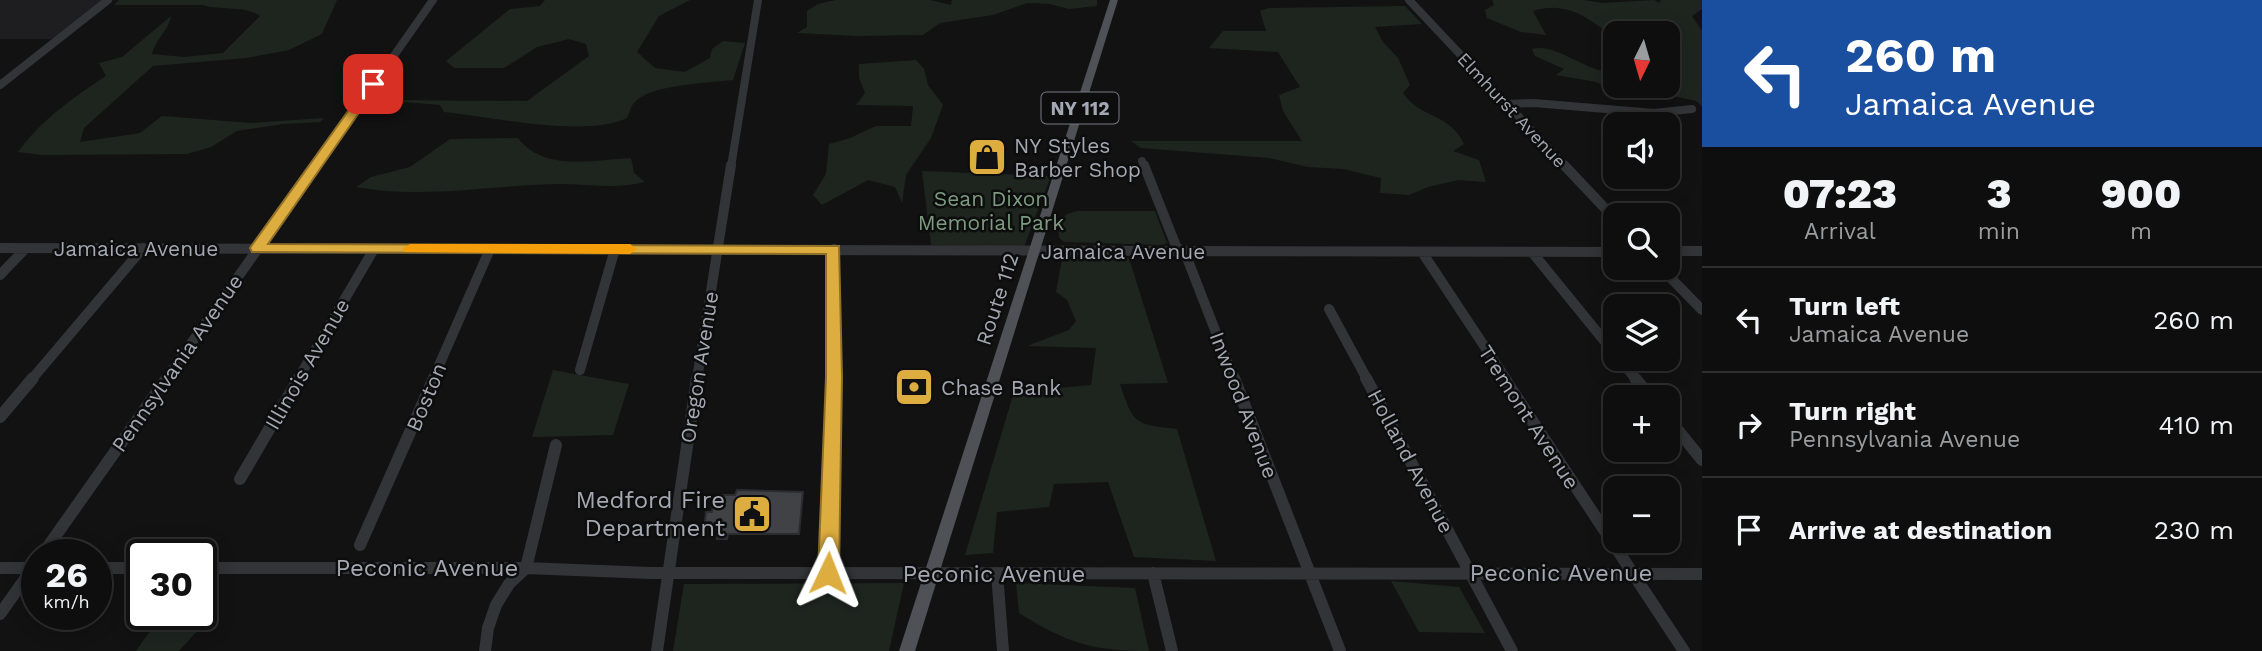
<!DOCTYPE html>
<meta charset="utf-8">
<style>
body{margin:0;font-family:"Work Sans",sans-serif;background:#171717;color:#f1f3f6;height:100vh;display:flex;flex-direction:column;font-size:26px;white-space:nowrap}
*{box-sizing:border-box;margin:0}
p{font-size:23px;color:#9b9c9e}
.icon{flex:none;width:38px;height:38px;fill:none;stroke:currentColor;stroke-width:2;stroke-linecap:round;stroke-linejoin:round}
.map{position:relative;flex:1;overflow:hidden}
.drawer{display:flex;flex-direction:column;background:#0e0e0e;width:560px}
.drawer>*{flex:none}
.guide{background:#1a4fa0;color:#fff;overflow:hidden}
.needle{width:46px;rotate:185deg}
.controls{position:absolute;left:1603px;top:21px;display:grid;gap:14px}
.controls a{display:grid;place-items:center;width:77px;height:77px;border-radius:14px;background:#0e0e0e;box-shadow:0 4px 18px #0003,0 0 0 2px #2e2e2e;font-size:35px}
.speed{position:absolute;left:21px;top:539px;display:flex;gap:14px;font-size:35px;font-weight:700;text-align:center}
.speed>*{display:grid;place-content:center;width:91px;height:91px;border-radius:50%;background:#0e0e0e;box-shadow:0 4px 18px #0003,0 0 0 2px #2e2e2e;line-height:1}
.speed small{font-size:18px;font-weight:400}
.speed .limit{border:4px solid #111;border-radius:10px;background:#fff;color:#111}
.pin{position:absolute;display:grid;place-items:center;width:60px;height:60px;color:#fff;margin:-30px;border-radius:14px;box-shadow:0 4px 10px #0006}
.me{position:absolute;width:77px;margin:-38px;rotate:2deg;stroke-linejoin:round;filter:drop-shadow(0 0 5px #0008)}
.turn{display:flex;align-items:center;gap:24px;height:147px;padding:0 28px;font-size:32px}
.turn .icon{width:91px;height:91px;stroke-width:2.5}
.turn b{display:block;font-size:49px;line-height:60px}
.eta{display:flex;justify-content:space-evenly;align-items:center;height:119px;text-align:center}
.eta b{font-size:42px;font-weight:800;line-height:49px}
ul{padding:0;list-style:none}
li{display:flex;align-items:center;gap:21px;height:105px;padding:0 28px;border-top:2px solid #2e2e2e}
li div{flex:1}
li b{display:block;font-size:26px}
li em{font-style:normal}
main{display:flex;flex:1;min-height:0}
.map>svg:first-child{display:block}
.built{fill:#1e1e20}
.green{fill:#1e251f}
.building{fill:#414246;stroke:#2c2c2f;stroke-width:2}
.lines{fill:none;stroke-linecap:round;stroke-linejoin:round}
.minor-far2{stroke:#333437;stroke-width:8}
.minor-far1{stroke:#333437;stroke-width:10}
.minor{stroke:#333437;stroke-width:12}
.major{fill:#4f5156;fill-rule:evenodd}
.route{fill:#ddad3f;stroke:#907029;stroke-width:2}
.slow{fill:#f59e0b}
.labels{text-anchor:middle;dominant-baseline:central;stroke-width:5;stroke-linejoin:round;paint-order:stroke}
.far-street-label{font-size:18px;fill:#a4a8b2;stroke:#0d0d0e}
.shield{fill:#0d0d0e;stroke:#777a81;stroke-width:2}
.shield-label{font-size:19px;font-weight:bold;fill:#a4a8b2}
.poi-label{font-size:21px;fill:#a4a8b2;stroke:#0d0d0e;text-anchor:start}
.park-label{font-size:21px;fill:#7d9b80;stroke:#0d0d0e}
.street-label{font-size:21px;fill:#a4a8b2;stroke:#0d0d0e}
.near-poi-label{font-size:24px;fill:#a4a8b2;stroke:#0d0d0e;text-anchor:end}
.near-street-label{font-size:24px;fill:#a4a8b2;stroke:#0d0d0e}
</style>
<main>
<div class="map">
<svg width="1702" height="651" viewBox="0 0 1702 651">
<rect width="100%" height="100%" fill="#121213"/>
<!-- built -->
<path class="built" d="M0 0H108L59 39H0Z"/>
<!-- green -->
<path class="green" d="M119 0H337L322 34 289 50 246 58 153 66 84 128 80 142 140 133 162 116 251 123 324 118 320 122 283 124 237 131 211 147 187 154 42 155 18 152C42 119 73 98 106 76L99 63 122 57 171 16C169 30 155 40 152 54L184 57 223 53 260 16C245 5 221 11 203 5H114Z
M545 0H690L659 16 637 52 655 68 685 72 710 58 712 49 723 41 745 43 733 80C710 83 649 84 634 103 631 106 629 114 627 118 584 138 493 117 444 112L440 105 381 100 527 101 589 56 586 44 569 39 537 47 504 68H454L446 61 510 9 540 6Z
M836 0H930L951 5 952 0H1097V6L1069 9 1050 4 1027 3 993 15 940 23 923 35 857 36 797 33 807 27V11L818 4Z
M1492 0H1584L1603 3 1654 0 1659 3 1661 0H1702V9L1692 16 1702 31V106L1696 101 1673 96 1632 98 1596 82 1556 75 1564 69 1535 56 1532 49C1555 42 1587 73 1615 73V86H1668V33H1615V47L1602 40 1613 37C1589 18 1566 0 1533 11L1546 35 1521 32 1487 18 1485 10 1494 5Z
M1405 6 1422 24 1375 27 1383 42 1398 58 1410 85 1403 93C1419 118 1450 113 1464 144L1453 151 1479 160 1486 182 1458 180 1428 187 1409 195 1380 193 1381 178 1343 169 1308 167 1269 158 1141 148 1131 141H1302L1283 111 1279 95 1300 87 1278 52 1209 48 1223 31H1266L1260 11 1269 8Z
M916 60 924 69 928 85 943 105 931 138 906 175 902 203 895 187 868 180 822 205 813 195 826 174 829 144 850 138 876 126H911L913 106 856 105 865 93 859 78V64Z
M518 138C544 172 593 160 631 158L634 173 645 182C614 190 585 183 554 184 488 186 420 199 356 187L371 177 410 167 450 139Z
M922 171 1051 176 1024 247 931 245Z
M1078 211H1155L1167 243 1161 245 1064 242 1059 238 1058 223 1067 214Z
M1129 258 1168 383 1120 384C1134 425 1134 424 1177 429L1216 561 1134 557 1108 482 1054 484 1049 507 997 512 993 553 965 555 1014 392 1091 385 1096 348 1027 346 1069 330 1076 321 1067 300 1056 292 1062 259Z
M553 370 629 384 613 435 532 437Z
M1391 581 1459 587 1485 633 1419 632Z
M904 583 889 651H673L684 584Z
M1016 583 1135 588 1149 651C1092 651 1067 643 1019 613Z
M162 614H201L199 629 179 651H136Z"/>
<!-- building -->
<path class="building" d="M737 490 803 492 799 534H728L727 539H717L718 528H710L711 522H705L706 512H712L713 504H720L721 495H735Z"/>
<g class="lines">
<!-- minor-far2 -->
<path class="minor-far2" d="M1409 0 1566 167
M0 85 108 0
M1506 104 1534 103 1654 113 1692 109
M1142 161 1144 167
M316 167 433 0
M731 167 758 0"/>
<!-- minor-far1 -->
<path class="minor-far1" d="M1144 165 1176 246 1187 258 1234 379
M1564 165 1615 219
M0 248 1615 252
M1668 251H1702
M1422 252 1506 379
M1532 252 1615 354
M1661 268 1702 310
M0 275 26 248
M1329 309 1367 379
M1619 359 1636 379
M580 370 615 249
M32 379 143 248
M166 379 317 165
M298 379 374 249
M433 379 490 249
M697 379 731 165
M834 379V249"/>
<!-- minor -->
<path class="minor" d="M1234 378 1340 651
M1366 378 1512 651
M1504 378 1684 651
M1635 378 1651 397
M0 417 33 378
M1668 418 1702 460
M240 479 299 378
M360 545 434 378
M42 555 167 378
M0 568H36
M96 568H142
M201 568H526L650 573 1702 574
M828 573 834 378
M997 573 1003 651
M1153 573 1172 651
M0 614 37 562
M485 651 488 628 496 605 509 584 526 568 556 445
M657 651 697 378"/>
<!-- major -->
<path class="major" d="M1110 0H1118L915 651H899Z"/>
</g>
<!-- route -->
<path class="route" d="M373 81 379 84 268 244 839 246 842 377 839 573 836 579 828 582 821 579 818 573 826 377V254L252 252 250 248 252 245 369 82Z"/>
<!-- slow -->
<path class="slow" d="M410 244H630L637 249 630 254 405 252 402 249Z"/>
<!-- icons -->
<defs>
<g id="shop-square" transform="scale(2.0125)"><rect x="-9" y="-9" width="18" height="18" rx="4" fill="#ddad3f" stroke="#0d0d0e"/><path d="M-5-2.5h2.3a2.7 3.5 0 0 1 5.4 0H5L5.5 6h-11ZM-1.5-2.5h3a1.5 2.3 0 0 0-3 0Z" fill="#111"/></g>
<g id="bank-square" transform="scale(2.0125)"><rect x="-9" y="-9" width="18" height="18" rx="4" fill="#ddad3f" stroke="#0d0d0e"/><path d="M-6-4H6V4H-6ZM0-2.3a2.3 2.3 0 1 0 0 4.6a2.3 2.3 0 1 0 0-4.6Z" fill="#111"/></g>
<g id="civic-square" transform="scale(2.0125)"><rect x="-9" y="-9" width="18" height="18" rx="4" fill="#ddad3f" stroke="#0d0d0e"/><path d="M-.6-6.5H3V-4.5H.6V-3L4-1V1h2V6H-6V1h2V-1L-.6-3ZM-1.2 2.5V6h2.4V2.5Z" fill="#111"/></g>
</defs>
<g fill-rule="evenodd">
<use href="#shop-square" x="987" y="157"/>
<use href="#bank-square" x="914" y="387"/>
<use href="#civic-square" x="752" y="514"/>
</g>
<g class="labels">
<!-- far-street labels -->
<g class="far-street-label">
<text transform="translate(1512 110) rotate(47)">Elmhurst Avenue</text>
</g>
<!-- shield labels -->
<rect class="shield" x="1041.5" y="92.5" width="77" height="31" rx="5"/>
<g class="shield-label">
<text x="1080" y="108">NY 112</text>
</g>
<!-- poi labels -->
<g class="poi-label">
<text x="1014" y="145">NY Styles<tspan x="1014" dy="24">Barber Shop</tspan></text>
<text x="941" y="387">Chase Bank</text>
</g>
<!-- park labels -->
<g class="park-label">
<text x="991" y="198">Sean Dixon<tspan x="991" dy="24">Memorial Park</tspan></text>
</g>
<!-- street labels -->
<g class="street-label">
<text x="136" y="248">Jamaica Avenue</text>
<text x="1123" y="251">Jamaica Avenue</text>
<text transform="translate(997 299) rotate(-72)">Route 112</text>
<text transform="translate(177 363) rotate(-55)">Pennsylvania Avenue</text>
<text transform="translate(307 364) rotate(-60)">Illinois Avenue</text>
<text transform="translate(699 367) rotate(-81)">Oregon Avenue</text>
<text transform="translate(426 397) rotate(-67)">Boston</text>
<text transform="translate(1244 405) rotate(69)">Inwood Avenue</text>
<text transform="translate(1529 417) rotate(57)">Tremont Avenue</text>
<text transform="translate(1411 461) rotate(62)">Holland Avenue</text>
</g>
<!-- near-poi labels -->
<g class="near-poi-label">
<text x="725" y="500">Medford Fire<tspan x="725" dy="28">Department</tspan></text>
</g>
<!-- near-street labels -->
<g class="near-street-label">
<text x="427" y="568">Peconic Avenue</text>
<text x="1561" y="573">Peconic Avenue</text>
<text x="994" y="574">Peconic Avenue</text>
</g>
</g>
</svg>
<div class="controls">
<a><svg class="needle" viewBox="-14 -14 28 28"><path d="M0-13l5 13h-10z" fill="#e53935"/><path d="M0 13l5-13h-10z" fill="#9b9c9e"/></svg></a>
<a><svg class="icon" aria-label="sound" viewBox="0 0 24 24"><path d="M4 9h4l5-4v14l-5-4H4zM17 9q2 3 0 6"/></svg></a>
<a><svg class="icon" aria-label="search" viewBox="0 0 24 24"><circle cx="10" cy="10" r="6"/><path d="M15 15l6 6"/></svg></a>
<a><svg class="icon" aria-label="layers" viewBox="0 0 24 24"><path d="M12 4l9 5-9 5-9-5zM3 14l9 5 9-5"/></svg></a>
<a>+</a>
<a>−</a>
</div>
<div class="speed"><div>26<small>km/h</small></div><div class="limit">30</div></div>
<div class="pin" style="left:373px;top:84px;background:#d93025"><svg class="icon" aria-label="arrive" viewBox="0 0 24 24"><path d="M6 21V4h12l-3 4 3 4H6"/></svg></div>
<svg class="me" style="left:828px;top:573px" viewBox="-20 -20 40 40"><path d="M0-17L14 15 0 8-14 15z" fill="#ddad3f" stroke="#fff" stroke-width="4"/></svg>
</div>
<section class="drawer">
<div class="guide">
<div class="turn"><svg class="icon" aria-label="left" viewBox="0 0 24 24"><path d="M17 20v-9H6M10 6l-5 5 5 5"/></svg><div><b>260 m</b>Jamaica Avenue</div></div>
</div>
<div class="eta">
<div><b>07:23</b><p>Arrival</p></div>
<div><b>3</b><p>min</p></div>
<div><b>900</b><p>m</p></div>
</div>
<ul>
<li><svg class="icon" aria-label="left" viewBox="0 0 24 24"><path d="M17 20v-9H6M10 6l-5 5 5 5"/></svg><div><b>Turn left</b><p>Jamaica Avenue</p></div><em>260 m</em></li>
<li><svg class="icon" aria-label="right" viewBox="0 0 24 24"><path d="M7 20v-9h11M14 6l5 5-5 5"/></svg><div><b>Turn right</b><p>Pennsylvania Avenue</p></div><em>410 m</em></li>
<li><svg class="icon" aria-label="arrive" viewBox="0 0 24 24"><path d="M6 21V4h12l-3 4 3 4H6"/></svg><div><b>Arrive at destination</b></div><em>230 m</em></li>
</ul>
</section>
</main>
